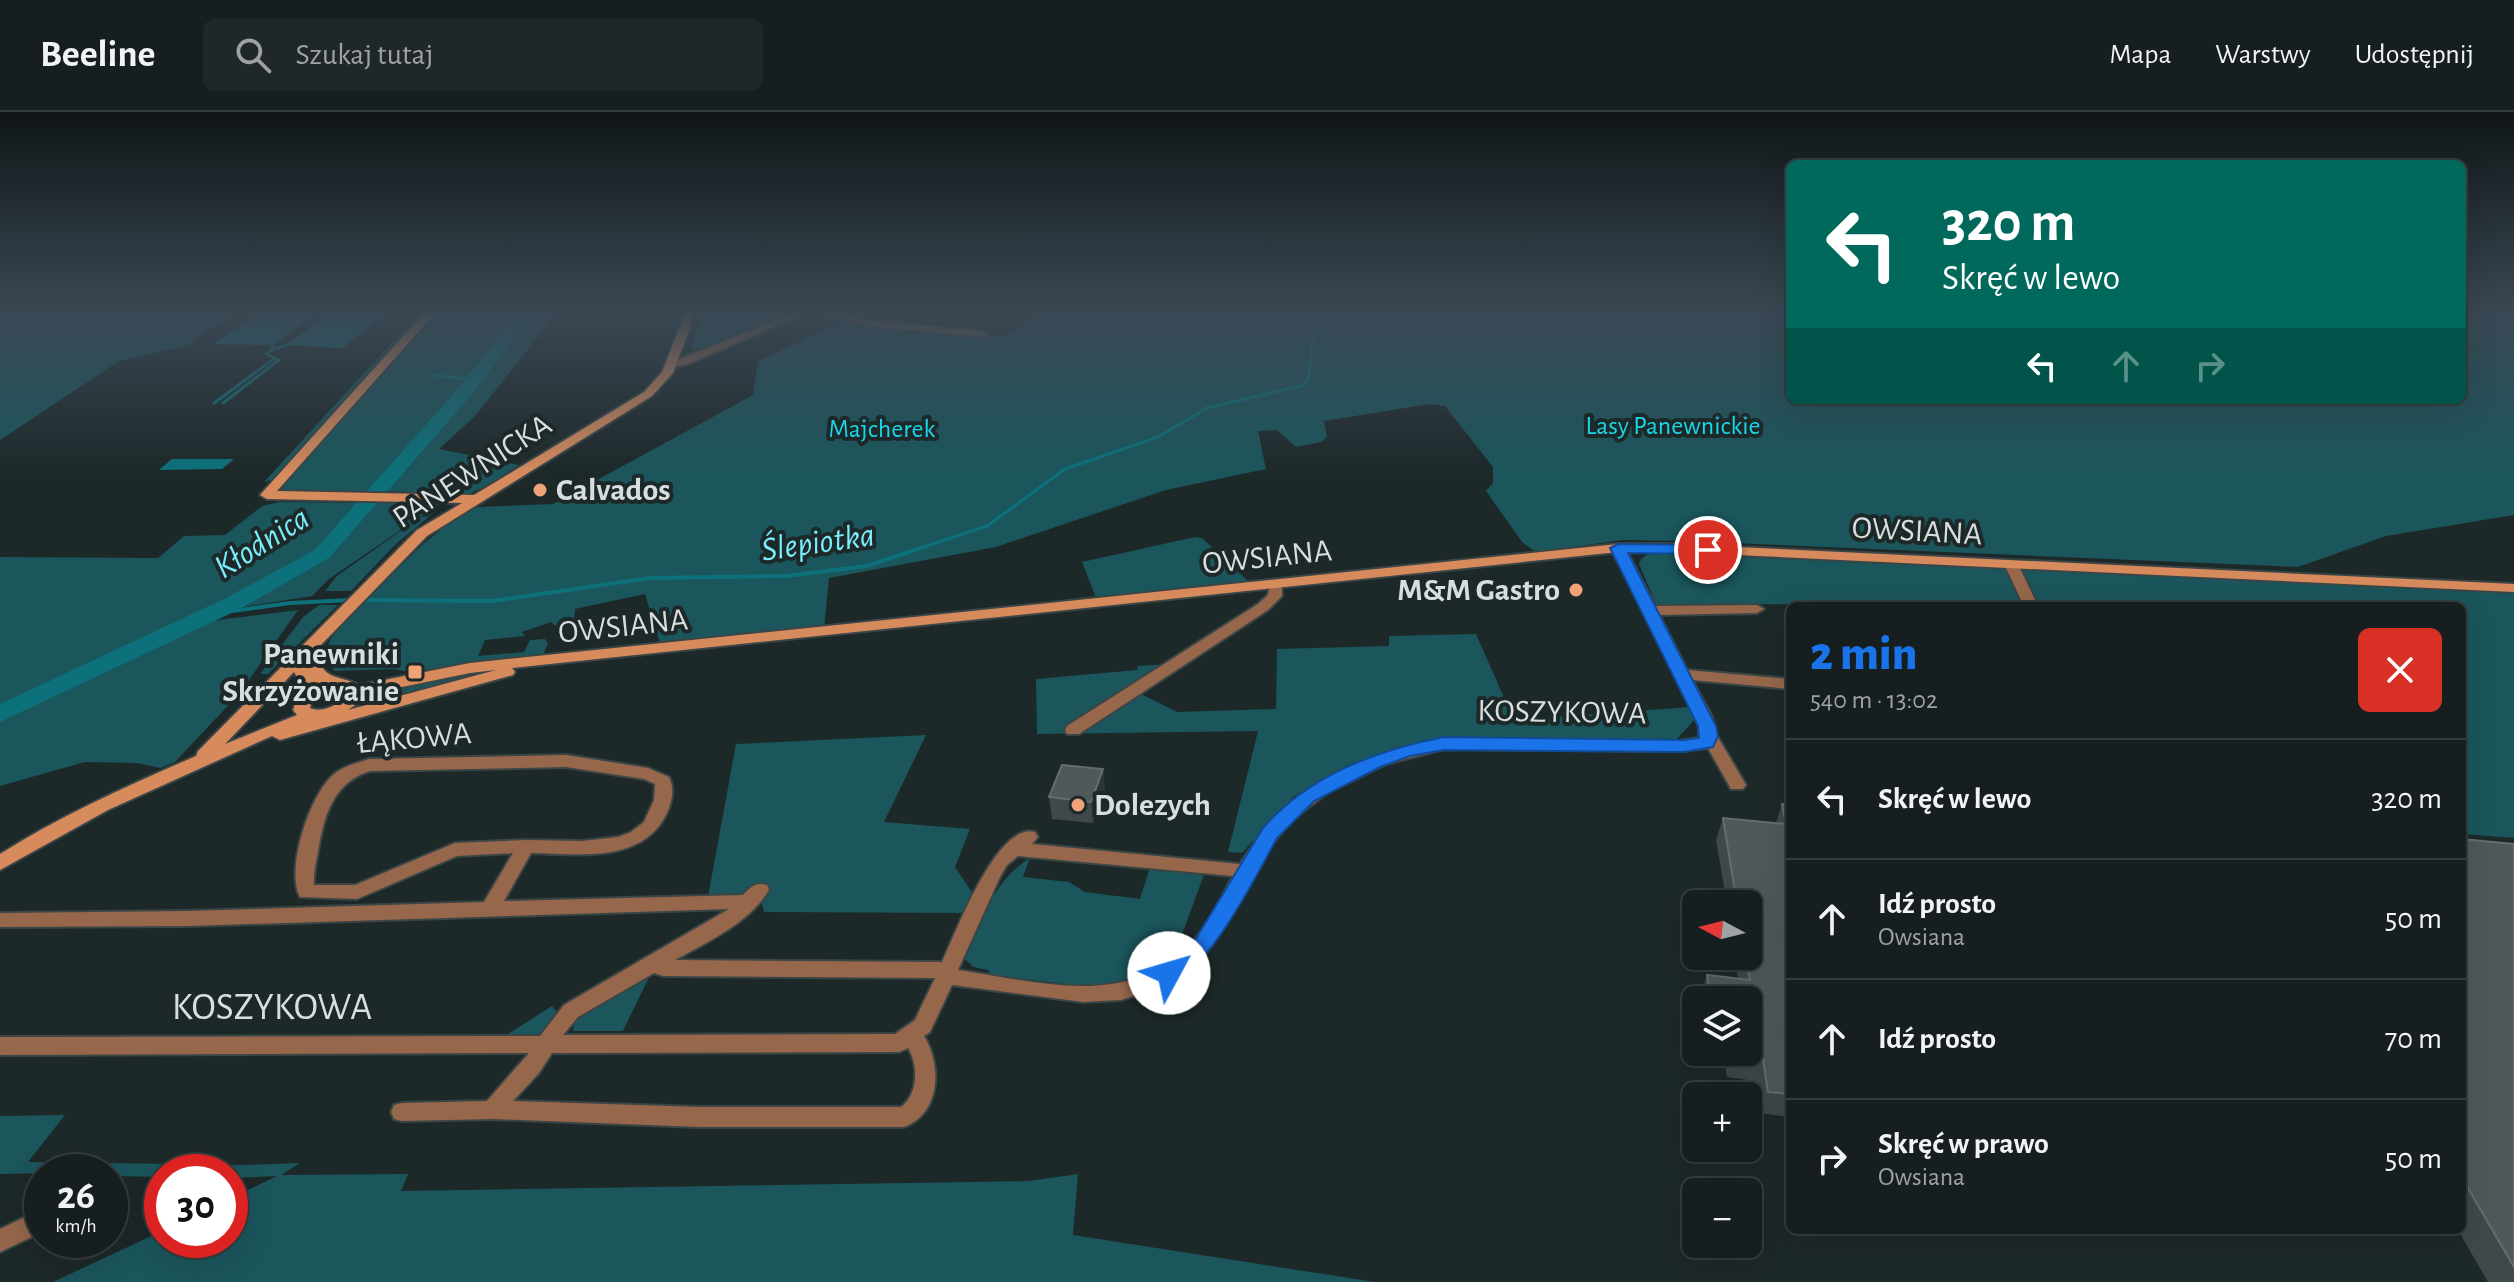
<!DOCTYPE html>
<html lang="pl">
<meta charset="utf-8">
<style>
body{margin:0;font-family:"Alegreya Sans",sans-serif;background:#1f2728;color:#f1f3f6;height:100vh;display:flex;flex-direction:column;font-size:30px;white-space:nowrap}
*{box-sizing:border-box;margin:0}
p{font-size:26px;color:#9ea2a4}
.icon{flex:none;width:44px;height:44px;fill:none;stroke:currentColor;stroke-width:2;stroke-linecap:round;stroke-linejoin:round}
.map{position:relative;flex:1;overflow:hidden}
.side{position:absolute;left:1786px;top:490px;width:680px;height:632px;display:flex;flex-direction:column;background:#161e1f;border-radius:12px;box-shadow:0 8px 32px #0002,0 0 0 2px #353c3d}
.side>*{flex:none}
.hud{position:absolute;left:1786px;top:48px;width:680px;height:244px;border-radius:12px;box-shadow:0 8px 32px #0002,0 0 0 2px #353c3d;background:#00695c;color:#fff;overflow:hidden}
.needle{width:52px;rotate:277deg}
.controls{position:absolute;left:1682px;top:778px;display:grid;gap:16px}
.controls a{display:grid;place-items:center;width:80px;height:80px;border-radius:12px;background:#161e1f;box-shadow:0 8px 32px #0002,0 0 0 2px #353c3d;font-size:40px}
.speed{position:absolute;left:24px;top:1042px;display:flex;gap:16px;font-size:40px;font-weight:700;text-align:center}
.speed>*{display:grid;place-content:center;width:104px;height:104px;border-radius:50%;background:#161e1f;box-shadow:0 8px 32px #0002,0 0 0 2px #353c3d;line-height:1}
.speed small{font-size:20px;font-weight:400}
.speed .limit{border:12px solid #d22;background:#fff;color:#111}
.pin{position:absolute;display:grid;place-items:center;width:68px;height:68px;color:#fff;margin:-34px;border:4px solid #fff;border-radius:50%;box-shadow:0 2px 8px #0007}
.me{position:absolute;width:88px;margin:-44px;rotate:51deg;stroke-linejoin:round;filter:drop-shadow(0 0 6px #0008)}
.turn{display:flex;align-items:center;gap:28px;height:168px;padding:0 24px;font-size:36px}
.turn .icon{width:104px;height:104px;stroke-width:2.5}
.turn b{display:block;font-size:56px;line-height:68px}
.lanes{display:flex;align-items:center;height:76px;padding:0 24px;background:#0003;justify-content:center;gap:40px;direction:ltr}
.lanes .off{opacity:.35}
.round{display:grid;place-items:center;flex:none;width:84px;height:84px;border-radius:12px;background:#1f2728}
.overview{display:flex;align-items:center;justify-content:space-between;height:136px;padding:0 24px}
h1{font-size:48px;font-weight:800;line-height:60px;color:#1a73e8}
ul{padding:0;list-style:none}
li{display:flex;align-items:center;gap:24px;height:120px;padding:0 24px;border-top:2px solid #353c3d}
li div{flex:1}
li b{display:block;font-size:30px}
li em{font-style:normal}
header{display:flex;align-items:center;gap:48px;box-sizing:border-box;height:112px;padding:0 40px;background:#161e1f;border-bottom:2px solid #353c3d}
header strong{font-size:38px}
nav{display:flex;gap:44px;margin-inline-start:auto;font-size:28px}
.search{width:560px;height:72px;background:#1f2728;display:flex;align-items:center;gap:20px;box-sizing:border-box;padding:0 28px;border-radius:12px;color:#9ea2a4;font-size:30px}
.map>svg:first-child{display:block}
.green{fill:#1a565c}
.water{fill:#0c717b}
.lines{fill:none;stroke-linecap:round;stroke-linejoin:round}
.stream-far1{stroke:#0c717b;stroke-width:3}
.stream{stroke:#0c717b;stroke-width:4}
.river{fill:#0c717b;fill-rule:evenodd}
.street-casing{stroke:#3b4546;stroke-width:4}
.secondary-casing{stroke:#3b4546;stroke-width:4}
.street{fill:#96674b;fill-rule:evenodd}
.secondary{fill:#d78b5d;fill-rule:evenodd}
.wall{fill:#3f494a}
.shaded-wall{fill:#2a3536}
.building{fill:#4f595a;stroke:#646e6f;stroke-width:2}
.route{fill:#1a73e8;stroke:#114b97;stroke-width:2}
.poi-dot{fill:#efa376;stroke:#1d2829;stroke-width:3}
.labels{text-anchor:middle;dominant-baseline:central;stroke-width:8;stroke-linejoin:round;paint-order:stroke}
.far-park-label{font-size:26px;fill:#19d6e8;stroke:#1d2829}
.street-label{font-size:32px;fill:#d8dedf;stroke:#1d2829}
.poi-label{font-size:32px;font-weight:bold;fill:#d8dedf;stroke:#1d2829;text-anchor:start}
.water-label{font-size:34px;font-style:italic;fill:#78edfb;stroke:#1d2829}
.near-street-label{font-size:38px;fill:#d8dedf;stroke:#1d2829}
</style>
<header>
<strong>Beeline</strong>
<div class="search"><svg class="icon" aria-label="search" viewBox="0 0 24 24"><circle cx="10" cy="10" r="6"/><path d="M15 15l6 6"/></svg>Szukaj tutaj</div>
<nav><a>Mapa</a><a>Warstwy</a><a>Udostępnij</a></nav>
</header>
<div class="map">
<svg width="2514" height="1170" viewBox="0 0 2514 1170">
<rect width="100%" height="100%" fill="#1d2829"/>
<!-- green -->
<path class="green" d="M0 199H236L185 234 119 249 0 328Z
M421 199H427L272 368 264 370Z
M440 199H524L462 278 369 380 284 378 281 375Z
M531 199H649L557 201 475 304 439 337 519 353 506 361 509 363 468 382 382 379 474 275Z
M703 199H796L713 235 690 238Z
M1044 199H1790V288H2462V199H2514V403L2386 424 2298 455 1683 429 1623 428 1536 440 1522 430 1486 379 1493 371V355L1445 294 1429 292 1324 309 1327 325 1321 330 1296 335 1277 318 1258 319 1266 357 1166 378 996 435 829 466 824 517 661 534 645 482 575 497 574 509 559 517 551 510 522 520 525 524 485 528 478 544 524 540 530 528 545 527 548 531 543 543 408 560 394 557 334 559 324 540 332 525 359 494 422 433 455 406 477 395 553 392 753 283 758 249 842 210 917 221 1003 225Z
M372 389 439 392 329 467 312 484 225 498 296 462 331 438Z
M279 390 363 391 319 442 288 461 0 600V445L158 446 184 424 225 423 262 394Z
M436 399 397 431 351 479H325L337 464 419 406Z
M1195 425 1202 426 1248 469 1245 472 1097 488 1082 450Z
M1649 441 2356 472 2514 471V726L2462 722V494L1656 492 1639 452 1641 447Z
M319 493H338L268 562H260L303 505Z
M298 498 239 582 175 650 160 656 137 651 85 650 0 674V607L201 510Z
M1476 522 1514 608 1690 595 1697 605 1675 629 1446 625 1395 636 1346 654 1294 684 1242 741 1228 740 1258 619 1037 622 1036 567 1137 558 1138 554 1172 552 1139 581 1177 600 1276 597 1277 537 1389 534V524Z
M485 558 487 562 416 582 363 583Z
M926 623 884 710 970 717 955 755 973 782 965 801 764 800 761 787 751 783 708 785 736 632Z
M1030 746 1023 765 1069 770 1085 780 1140 787 1150 755 1205 760 1173 847 1149 861 1110 872 1075 873 991 863 988 858 973 855 965 847C982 809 993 768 1030 746Z
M650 863 623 919H573L574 909Z
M552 894 557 900 542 922 505 924Z
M65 1003 28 1050 249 1053 300 1051 281 1063 408 1062 401 1079 1029 1069 1078 1062 1073 1123 1375 1170H53L162 1119V1128H230V1087L277 1064 230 1066V1060H162V1065L110 1064V1060L0 1062V1004Z"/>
<!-- water -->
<path class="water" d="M261 199 318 201 272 233 213 232Z
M333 199 386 201 343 236 286 233Z
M172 347H234L222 357 159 358Z"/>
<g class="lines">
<!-- stream-far1 -->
<path class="stream-far1" d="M272 233V238L266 242 275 246
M272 238 286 233
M433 263 474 268
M214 291 275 246
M223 291 279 248 275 246
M915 438 987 414 1065 357 1158 325 1207 296 1304 273 1309 264 1314 215 1342 199"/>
<!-- stream -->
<path class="stream" d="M360 488 492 489 650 466 786 464 867 454 921 436
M211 502 290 491 351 488"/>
<!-- river -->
<path class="river" d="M519 199H535L473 281 329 446 240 497 0 610V592L224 487 315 438 461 273Z"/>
<!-- street casing -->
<g class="street-casing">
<path id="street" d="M797 199H811L691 251 671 256 665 253Z
M815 199H832L866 208 983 219 988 222 983 225 866 214Z
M1618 432 1625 436 1655 494 1757 493 1764 497 1757 501 1659 503 1687 558 1790 567V577L1692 568 1712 605 1716 622 1746 673 1743 677H1731L1708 636 1679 639 1444 637 1386 652 1327 681 1292 708 1271 733 1210 836 1190 857 1163 874 1121 888 1083 890 952 873 930 920 924 924C942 953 941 1001 904 1015H700L493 1007 402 1009 394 1007 391 1000 394 993 402 991 487 989 529 941 0 943V925L540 924 564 893 729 797 188 814 0 815V801L188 799 484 790 513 741 457 744 357 787 300 785C285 757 310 682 334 662 344 654 357 651 369 647L566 643 648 656 669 665C675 677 672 689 667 701 643 752 578 742 531 741L504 789 743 783C751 775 755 770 767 773L769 778C749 811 709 829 675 848L942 850C955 823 997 709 1035 720L1038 725 1032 732 1240 752 1259 724 1297 685 1334 661 1395 638 1444 627 1679 629 1699 626V615L1692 596 1611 436ZM566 655 644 667 655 672 654 688 644 710 631 720 618 725 582 729 526 728 455 731 355 773H314C313 760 317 747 319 734 325 700 335 670 370 659ZM1018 744 1233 764C1222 785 1211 809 1195 827 1132 899 1040 870 958 858L1000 765 1007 753ZM654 861 663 864 935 866 915 908 895 922 563 923 578 905ZM908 936C919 954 918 982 901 995H700L513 989 539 961 552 941 899 940Z
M2011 448 2018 452 2038 494H2024L2004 452Z
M1275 469 1282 473V484L1268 498 1079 622H1067L1065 618 1067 614 1258 492 1268 483 1270 470Z
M42 1097V1120L0 1140V1117Z"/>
</g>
<!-- secondary casing -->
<g class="secondary-casing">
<path id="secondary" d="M426 199H437L277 379 474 383 644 280 662 260 686 199H696L673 261 652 284 427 424 317 537C320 569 337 562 359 573L470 551 1618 432H1674L2514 472V480L1674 440H1618L512 556 515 560 513 563 280 628 272 624 108 698 0 758V742C62 703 129 673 196 644L198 639 417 418 462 391 267 387 260 383ZM496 558 348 598 361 589 363 583 470 561ZM294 560C304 576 298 582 293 598L297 603 225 632ZM342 577 348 580C342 591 323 602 310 596L312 589 330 579Z"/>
</g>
<!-- street -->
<use href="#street" class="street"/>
<!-- secondary -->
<use href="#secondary" class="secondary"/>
</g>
<!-- wall -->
<path class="wall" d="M1103 657 1105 679 1093 711 1052 707 1049 685Z
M1782 692 1790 693V1005L1760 1001 1755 969 1727 965 1725 952 1708 949 1707 940H1748V888H1700V885L1707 863 1738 867 1735 844H1748V792H1727L1716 728 1723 706 1776 711Z
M2462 727 2514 732V1170H2488L2458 1118H2462Z"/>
<!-- shaded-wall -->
<path class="shaded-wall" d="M1103 657 1105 679 1093 711 1091 690Z"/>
<!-- building -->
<path class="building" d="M1062 653 1103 657 1091 690 1049 685Z
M1782 692 1790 693V982L1768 980 1763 947 1734 943V940H1748V888H1710L1707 863 1750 868 1746 844H1748V792H1737L1723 706 1786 712Z
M2462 727 2514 732V1155L2462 1066Z"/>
<!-- sky -->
<linearGradient id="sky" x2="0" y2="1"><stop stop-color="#101617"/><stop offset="0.55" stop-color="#3a4854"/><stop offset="1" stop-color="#3a4854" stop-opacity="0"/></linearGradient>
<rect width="2514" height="363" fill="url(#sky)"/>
<!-- route -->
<path class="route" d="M1618 432 1708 433 1716 438 1708 442 1628 441 1716 614 1718 624 1713 635 1684 640 1444 638 1410 644 1380 655 1314 689 1277 726C1260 756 1200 880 1161 868L1158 861 1161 855 1195 828 1263 716C1309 663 1376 638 1444 625L1684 628 1699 626 1698 614 1610 436Z"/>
<!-- markers -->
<g class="poi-dot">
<circle cx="540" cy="378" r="8"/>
<circle cx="1576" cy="478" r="8"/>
<rect x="407" y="552" width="16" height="16" rx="4"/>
<circle cx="1078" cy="693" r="8"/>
</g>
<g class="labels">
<!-- far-park labels -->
<g class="far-park-label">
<text x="1673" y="314">Lasy Panewnickie</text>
<text x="882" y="317">Majcherek</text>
</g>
<!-- street labels -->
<g class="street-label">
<text transform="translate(472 359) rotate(-33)">PANEWNICKA</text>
<text transform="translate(1917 419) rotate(3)">OWSIANA</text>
<text transform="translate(1267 445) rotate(-6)">OWSIANA</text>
<text transform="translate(623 514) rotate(-6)">OWSIANA</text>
<text transform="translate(1562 600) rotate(1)">KOSZYKOWA</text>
<text transform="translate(414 626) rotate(-5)">ŁĄKOWA</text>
</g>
<!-- poi labels -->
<g class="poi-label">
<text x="556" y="378">Calvados</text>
<text x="1560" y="478" text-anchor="end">M&amp;M Gastro</text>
<text x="399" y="542" text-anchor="end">Panewniki<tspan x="399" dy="37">Skrzyżowanie</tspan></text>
<text x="1094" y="693">Dolezych</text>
</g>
<!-- water labels -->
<g class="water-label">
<text transform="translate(262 431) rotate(-32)">Kłodnica</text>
<text transform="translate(818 431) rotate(-8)">Ślepiotka</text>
</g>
<!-- near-street labels -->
<g class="near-street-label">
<text x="272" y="896">KOSZYKOWA</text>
</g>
</g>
</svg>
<div class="controls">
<a><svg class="needle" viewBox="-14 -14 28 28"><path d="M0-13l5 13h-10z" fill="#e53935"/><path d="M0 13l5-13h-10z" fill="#9ea2a4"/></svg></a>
<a><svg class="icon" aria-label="layers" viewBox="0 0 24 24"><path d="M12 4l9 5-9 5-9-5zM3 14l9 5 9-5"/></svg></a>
<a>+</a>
<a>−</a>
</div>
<div class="speed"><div>26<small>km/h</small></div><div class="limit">30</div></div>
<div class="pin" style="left:1708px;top:438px;background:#d93025"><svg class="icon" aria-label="arrive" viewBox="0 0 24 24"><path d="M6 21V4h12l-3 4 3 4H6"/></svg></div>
<svg class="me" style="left:1169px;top:861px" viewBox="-20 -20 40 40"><circle r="19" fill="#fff"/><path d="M0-13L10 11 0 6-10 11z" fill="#1a73e8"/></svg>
<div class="hud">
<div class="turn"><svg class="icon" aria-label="left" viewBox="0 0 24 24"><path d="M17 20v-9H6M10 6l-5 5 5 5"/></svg><div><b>320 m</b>Skręć w lewo</div></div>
<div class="lanes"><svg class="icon" aria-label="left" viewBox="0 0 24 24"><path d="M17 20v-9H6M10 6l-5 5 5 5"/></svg><svg class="icon off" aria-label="ahead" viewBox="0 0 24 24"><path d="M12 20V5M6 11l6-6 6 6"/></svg><svg class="icon off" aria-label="right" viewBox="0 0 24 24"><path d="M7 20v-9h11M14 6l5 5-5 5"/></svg></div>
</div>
<section class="side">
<div class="overview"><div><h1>2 min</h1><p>540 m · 13:02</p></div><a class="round" style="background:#d93025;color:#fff"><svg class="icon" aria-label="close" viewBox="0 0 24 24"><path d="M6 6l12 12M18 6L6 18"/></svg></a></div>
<ul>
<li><svg class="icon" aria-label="left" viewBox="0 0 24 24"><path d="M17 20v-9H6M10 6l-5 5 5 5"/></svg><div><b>Skręć w lewo</b></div><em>320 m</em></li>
<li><svg class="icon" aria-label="ahead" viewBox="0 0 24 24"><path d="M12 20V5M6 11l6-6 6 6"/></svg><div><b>Idź prosto</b><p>Owsiana</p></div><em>50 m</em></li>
<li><svg class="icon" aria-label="ahead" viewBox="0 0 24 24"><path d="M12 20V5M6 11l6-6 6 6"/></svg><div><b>Idź prosto</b></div><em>70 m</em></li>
<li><svg class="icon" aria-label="right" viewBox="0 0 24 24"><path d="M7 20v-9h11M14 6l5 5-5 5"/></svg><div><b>Skręć w prawo</b><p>Owsiana</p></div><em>50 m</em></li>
</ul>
</section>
</div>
